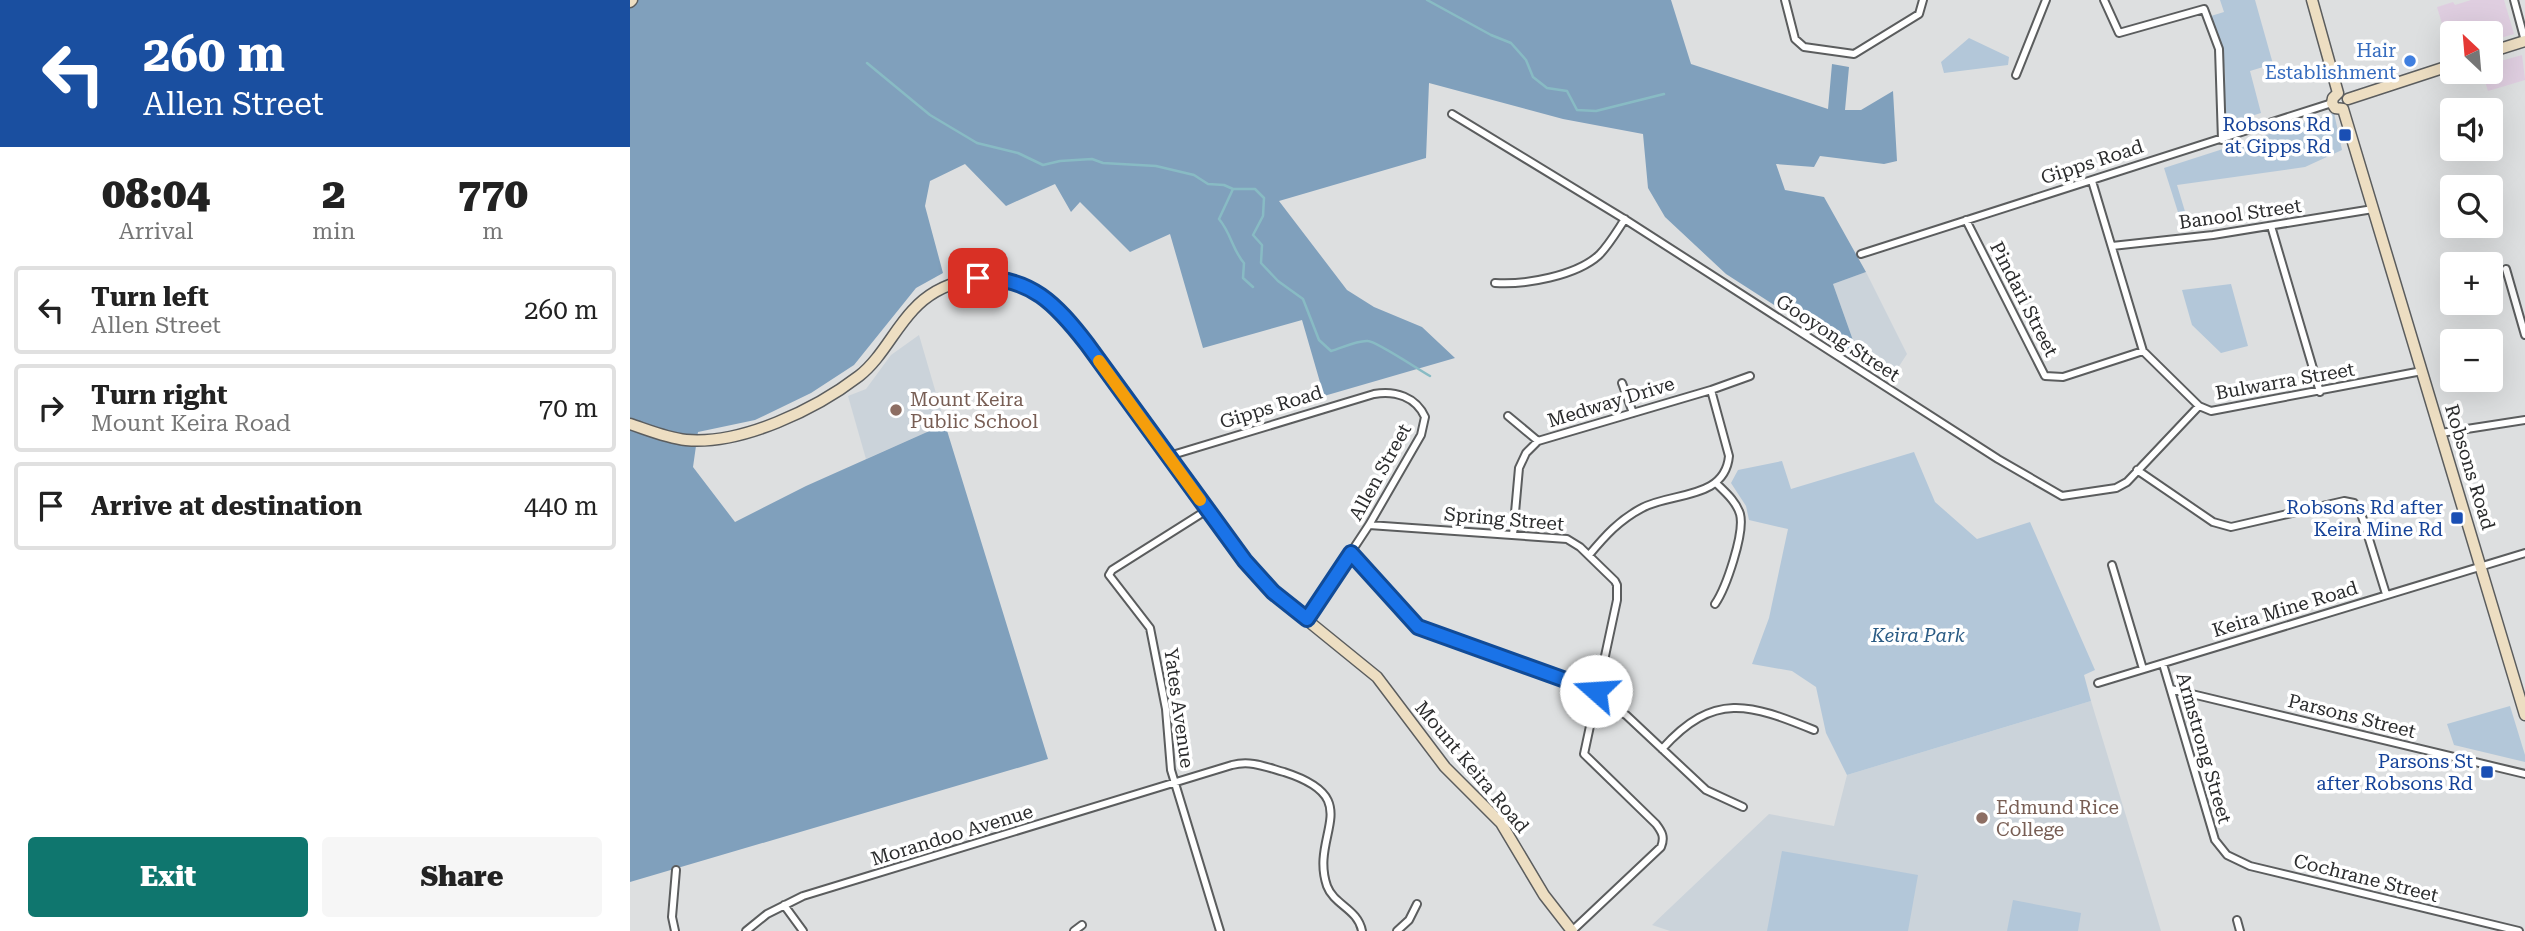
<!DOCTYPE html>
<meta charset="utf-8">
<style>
body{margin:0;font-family:"Roboto Serif",serif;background:#f6f6f6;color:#222;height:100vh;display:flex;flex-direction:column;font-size:26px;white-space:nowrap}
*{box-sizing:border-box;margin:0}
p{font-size:23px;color:#767676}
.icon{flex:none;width:38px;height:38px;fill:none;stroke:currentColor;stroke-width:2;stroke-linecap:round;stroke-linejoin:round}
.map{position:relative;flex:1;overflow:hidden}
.sheet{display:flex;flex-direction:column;background:#fff;width:630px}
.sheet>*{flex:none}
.banner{background:#1a4fa0;color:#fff;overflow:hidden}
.needle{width:46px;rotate:334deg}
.fabs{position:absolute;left:1810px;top:21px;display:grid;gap:14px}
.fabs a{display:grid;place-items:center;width:63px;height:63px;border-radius:7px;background:#fff;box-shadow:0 7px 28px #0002;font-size:35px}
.pin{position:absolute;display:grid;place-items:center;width:60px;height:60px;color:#fff;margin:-30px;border-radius:14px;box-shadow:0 4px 10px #0006}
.me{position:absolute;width:77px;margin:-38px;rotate:289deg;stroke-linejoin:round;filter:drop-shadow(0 0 5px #0008)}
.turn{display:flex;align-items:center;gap:24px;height:147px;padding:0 28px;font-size:32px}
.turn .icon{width:91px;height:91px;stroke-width:2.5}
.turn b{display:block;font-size:49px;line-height:60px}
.eta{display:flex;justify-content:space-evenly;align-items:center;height:119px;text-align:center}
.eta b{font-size:42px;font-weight:800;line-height:49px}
.action{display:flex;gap:14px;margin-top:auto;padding:14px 28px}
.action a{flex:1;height:80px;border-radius:7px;background:#0f766e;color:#fff;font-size:28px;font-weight:800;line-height:80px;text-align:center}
.action a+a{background:#f6f6f6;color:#222}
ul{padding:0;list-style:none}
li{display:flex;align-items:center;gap:21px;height:88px;margin:0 14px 10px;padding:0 14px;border:4px solid #e0e0e0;border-radius:7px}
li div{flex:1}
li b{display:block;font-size:26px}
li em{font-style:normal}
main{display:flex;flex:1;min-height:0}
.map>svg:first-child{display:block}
.commercial{fill:#dfcee0}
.built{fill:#cbd3da}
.green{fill:#b3c7d9}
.forest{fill:#80a0bc}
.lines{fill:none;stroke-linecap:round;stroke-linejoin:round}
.stream{stroke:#88bbc4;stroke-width:2.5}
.street-casing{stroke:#5b5d5e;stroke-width:10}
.secondary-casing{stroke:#5b5d5e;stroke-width:13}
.street{stroke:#fff;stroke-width:6}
.secondary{stroke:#eddec2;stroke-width:10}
.route-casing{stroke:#114b97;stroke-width:18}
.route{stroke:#1a73e8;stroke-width:12}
.slow{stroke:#f59e0b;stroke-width:12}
.shop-dot{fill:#3f7fe0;stroke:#fff;stroke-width:2.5}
.transit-dot{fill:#1a4fb4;stroke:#fff;stroke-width:2.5}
.education-dot{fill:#8d6e63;stroke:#fff;stroke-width:2.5}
.labels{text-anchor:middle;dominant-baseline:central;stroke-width:7;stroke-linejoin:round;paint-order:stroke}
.shop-label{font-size:19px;fill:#366cbe;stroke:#fff;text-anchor:end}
.transit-label{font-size:19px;fill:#164399;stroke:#fff;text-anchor:end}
.street-label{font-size:19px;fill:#2b2c2d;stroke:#fff}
.education-label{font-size:19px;fill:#785e54;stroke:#fff;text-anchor:start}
.park-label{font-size:19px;font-style:italic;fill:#2a5b84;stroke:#fff}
</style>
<main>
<section class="sheet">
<div class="banner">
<div class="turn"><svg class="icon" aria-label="left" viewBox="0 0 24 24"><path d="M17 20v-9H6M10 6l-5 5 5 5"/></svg><div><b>260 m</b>Allen Street</div></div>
</div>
<div class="eta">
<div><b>08:04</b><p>Arrival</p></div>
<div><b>2</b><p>min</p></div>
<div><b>770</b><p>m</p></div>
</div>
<ul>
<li><svg class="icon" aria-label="left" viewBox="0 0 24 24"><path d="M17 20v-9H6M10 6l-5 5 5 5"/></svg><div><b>Turn left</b><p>Allen Street</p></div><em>260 m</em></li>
<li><svg class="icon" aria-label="right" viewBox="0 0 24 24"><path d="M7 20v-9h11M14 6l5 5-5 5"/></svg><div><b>Turn right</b><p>Mount Keira Road</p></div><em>70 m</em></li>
<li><svg class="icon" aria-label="arrive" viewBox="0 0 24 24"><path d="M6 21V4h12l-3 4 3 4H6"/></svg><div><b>Arrive at destination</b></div><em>440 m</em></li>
</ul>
<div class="action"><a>Exit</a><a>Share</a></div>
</section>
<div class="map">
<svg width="1895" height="931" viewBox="0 0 1895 931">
<rect width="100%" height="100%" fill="#dddfe0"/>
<!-- commercial -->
<path class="commercial" d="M1841 0H1874L1884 34 1860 41V33H1822L1821 53 1807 7 1823 2 1825 5Z
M1892 55 1895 80 1858 91 1852 72H1860V64Z"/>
<!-- built -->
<path class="built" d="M1236 272 1277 354 1262 377 1230 360 1203 284Z
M289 335 315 424 236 459 218 396 236 389 261 355Z
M1461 701 1531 931H1040L1022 925 1139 814 1204 826 1217 775Z"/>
<!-- green -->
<path class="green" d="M1590 0H1625L1643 64 1620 71 1631 113 1595 124C1592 107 1596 92 1595 75 1594 55 1587 35 1581 16L1594 12Z
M1339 38 1379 57 1378 65 1314 73 1311 62Z
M1704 113 1712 150 1675 167 1547 185 1560 228H1553L1534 168Z
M1601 284 1618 346 1591 353 1562 325 1552 290Z
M1284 452 1305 502 1347 539 1400 522 1465 670 1454 675 1461 701 1217 775 1196 733 1186 687 1162 671 1122 664 1139 618 1158 529 1119 520 1116 506 1101 483 1108 470 1152 461 1161 489Z
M1880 706 1895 755V762L1824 745 1817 724Z
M1152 851 1288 875 1278 931H1137Z
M1383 900 1451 913 1448 931H1377Z"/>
<!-- forest -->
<path class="forest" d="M0 0H1041L1061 64 1198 109 1202 64 1219 67 1215 110H1231L1263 91 1267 161 1254 164 1190 156 1184 167 1146 164 1155 190 1194 197 1236 272 1203 284 1230 360 1096 274 1035 217 1018 188 1013 134 933 119 799 83 796 158 649 201 717 290 744 307 792 327 825 358 694 396 672 320 573 348 540 234 500 252 450 202 441 212 425 184 376 206 335 164 300 181 295 206 313 273 286 288 224 365 181 393 125 420 68 432 63 467 105 522 176 486 315 424 418 759 0 882Z"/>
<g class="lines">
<!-- stream -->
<path class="stream" d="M797 0 861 35 881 43 896 60 903 77 917 88 937 91 947 110 966 111 1034 94
M237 63 300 115 347 143 388 153 413 165 430 161 462 159 473 163 526 166 564 175 578 184 594 185 603 189H625L634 198 633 216 623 235 632 245 631 263 648 281 673 299 689 340 701 351C712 348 727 340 738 341 746 341 789 370 800 376
M603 189 589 219C601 233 603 251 614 263L613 278 623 287"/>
<!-- street casing -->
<g class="street-casing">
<path id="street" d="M1155 0 1165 39 1174 47 1224 54 1289 14 1293 0
M1474 0 1489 33 1574 9 1589 49 1592 140
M1884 0 1895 41
M1386 75 1416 0
M822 114 996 220 1368 459 1432 496 1486 488 1497 482 1569 406
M1462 181 1513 351 1569 406 1581 411 1792 371
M1336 220 1415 376 1433 377 1513 351
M1641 226 1690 392
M1482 246 1583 235 1743 209
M1231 254 1702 103
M1876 269 1895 335
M865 283C895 285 946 276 969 255 979 245 987 231 995 219
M992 383 1003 413
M878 416 908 441
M1811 433 1895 420
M539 456 744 394C765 390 786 397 795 417L791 435 739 525 677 619
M1507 470 1583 522 1601 527 1714 501 1724 503 1730 510 1756 594
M577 510 482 570 479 575 520 628 536 709 541 770 590 931
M739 525 937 539 950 547 985 581 987 585V600L954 754 1026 824C1032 832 1035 837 1031 847L942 931
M883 535 889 468 896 453 908 441 1081 390 1120 376
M721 553 788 627 966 691
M959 555C975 536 989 520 1012 508 1041 492 1095 500 1099 456L1081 390
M1482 565 1513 669
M1085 604C1096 588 1115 533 1110 514 1106 501 1095 492 1086 483
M1533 664 1585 840 1597 855 1620 866 1889 931
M1468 683 1895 553
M1541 689 1895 774
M964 701 996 715 1076 790 1113 807
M1032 749C1084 691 1120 704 1184 730
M154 905 173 931
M1607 920 1610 931
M45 931 42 917 46 870
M116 931 137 914 173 896 602 765C621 760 636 767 654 772 738 799 679 834 697 886 704 905 728 909 732 931
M444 931 452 925
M767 931 779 920 787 904"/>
</g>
<!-- secondary casing -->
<g class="secondary-casing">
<path id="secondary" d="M1682 0 1708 93
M0 2 2 0
M1860 52 1895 41
M1708 93 1703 98 1702 103 1705 108 1713 109
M1718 99 1822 65
M1713 109 1895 715
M0 424C18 430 37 438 56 440 112 445 186 409 229 376 251 359 264 330 283 310 310 280 358 269 396 286 414 294 428 309 441 323L626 576 651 599 747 677 815 767 871 823 914 895 942 931"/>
</g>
<!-- street -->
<use href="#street" class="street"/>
<!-- secondary -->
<use href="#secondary" class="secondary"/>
</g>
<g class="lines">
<!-- route casing -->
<g class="route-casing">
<path id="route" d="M348 278C401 277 426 304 457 344L615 561 643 592 677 619 721 553 788 627 966 691"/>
</g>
<!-- route -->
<use href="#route" class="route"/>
<!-- slow -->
<path class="slow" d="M469 361 570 500"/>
</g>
<!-- markers -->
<circle class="shop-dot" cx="1780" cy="61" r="7"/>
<g class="transit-dot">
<rect x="1708" y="128" width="14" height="14" rx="3.5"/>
<rect x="1820" y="511" width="14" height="14" rx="3.5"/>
<rect x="1850" y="765" width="14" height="14" rx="3.5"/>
</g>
<g class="education-dot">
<circle cx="266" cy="410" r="7"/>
<circle cx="1352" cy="818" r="7"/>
</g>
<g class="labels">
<!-- shop labels -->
<g class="shop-label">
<text x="1766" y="50">Hair<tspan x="1766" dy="22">Establishment</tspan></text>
</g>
<!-- transit labels -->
<g class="transit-label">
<text x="1701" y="124">Robsons Rd<tspan x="1701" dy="22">at Gipps Rd</tspan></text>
<text x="1813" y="507">Robsons Rd after<tspan x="1813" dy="22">Keira Mine Rd</tspan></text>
<text x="1843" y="761">Parsons St<tspan x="1843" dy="22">after Robsons Rd</tspan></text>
</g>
<!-- street labels -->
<g class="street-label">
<text transform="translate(1462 162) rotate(-18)">Gipps Road</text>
<text transform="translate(1610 214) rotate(-8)">Banool Street</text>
<text transform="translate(1394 299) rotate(63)">Pindari Street</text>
<text transform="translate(1208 338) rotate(33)">Gooyong Street</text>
<text transform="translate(1655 381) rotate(-10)">Bulwarra Street</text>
<text transform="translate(981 402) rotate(-17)">Medway Drive</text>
<text transform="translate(641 407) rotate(-17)">Gipps Road</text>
<text transform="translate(1840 467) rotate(73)">Robsons Road</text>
<text transform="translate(750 472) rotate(-61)">Allen Street</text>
<text transform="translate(874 519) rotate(5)">Spring Street</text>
<text transform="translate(1655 609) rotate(-17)">Keira Mine Road</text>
<text transform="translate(549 708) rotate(82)">Yates Avenue</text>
<text transform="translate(1722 716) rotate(14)">Parsons Street</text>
<text transform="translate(1574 748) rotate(74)">Armstrong Street</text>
<text transform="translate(842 767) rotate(50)">Mount Keira Road</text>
<text transform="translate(322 835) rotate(-17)">Morandoo Avenue</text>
<text transform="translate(1736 878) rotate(14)">Cochrane Street</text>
</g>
<!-- education labels -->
<g class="education-label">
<text x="280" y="399">Mount Keira<tspan x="280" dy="22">Public School</tspan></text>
<text x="1366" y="807">Edmund Rice<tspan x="1366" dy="22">College</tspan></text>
</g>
<!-- park labels -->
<g class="park-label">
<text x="1288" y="635">Keira Park</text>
</g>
</g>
</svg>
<div class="fabs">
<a><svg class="needle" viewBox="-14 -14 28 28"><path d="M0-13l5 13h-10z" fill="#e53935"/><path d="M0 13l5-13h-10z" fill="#767676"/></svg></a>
<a><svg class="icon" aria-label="sound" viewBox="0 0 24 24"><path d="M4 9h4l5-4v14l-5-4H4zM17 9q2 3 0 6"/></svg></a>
<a><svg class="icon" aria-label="search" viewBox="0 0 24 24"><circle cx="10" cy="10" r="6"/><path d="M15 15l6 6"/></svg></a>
<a>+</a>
<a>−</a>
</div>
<div class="pin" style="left:348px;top:278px;background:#d93025"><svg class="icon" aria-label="arrive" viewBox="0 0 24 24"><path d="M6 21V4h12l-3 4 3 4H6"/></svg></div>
<svg class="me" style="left:966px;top:691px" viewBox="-20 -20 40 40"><circle r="19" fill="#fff"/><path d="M0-13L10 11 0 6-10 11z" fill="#1a73e8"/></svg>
</div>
</main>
